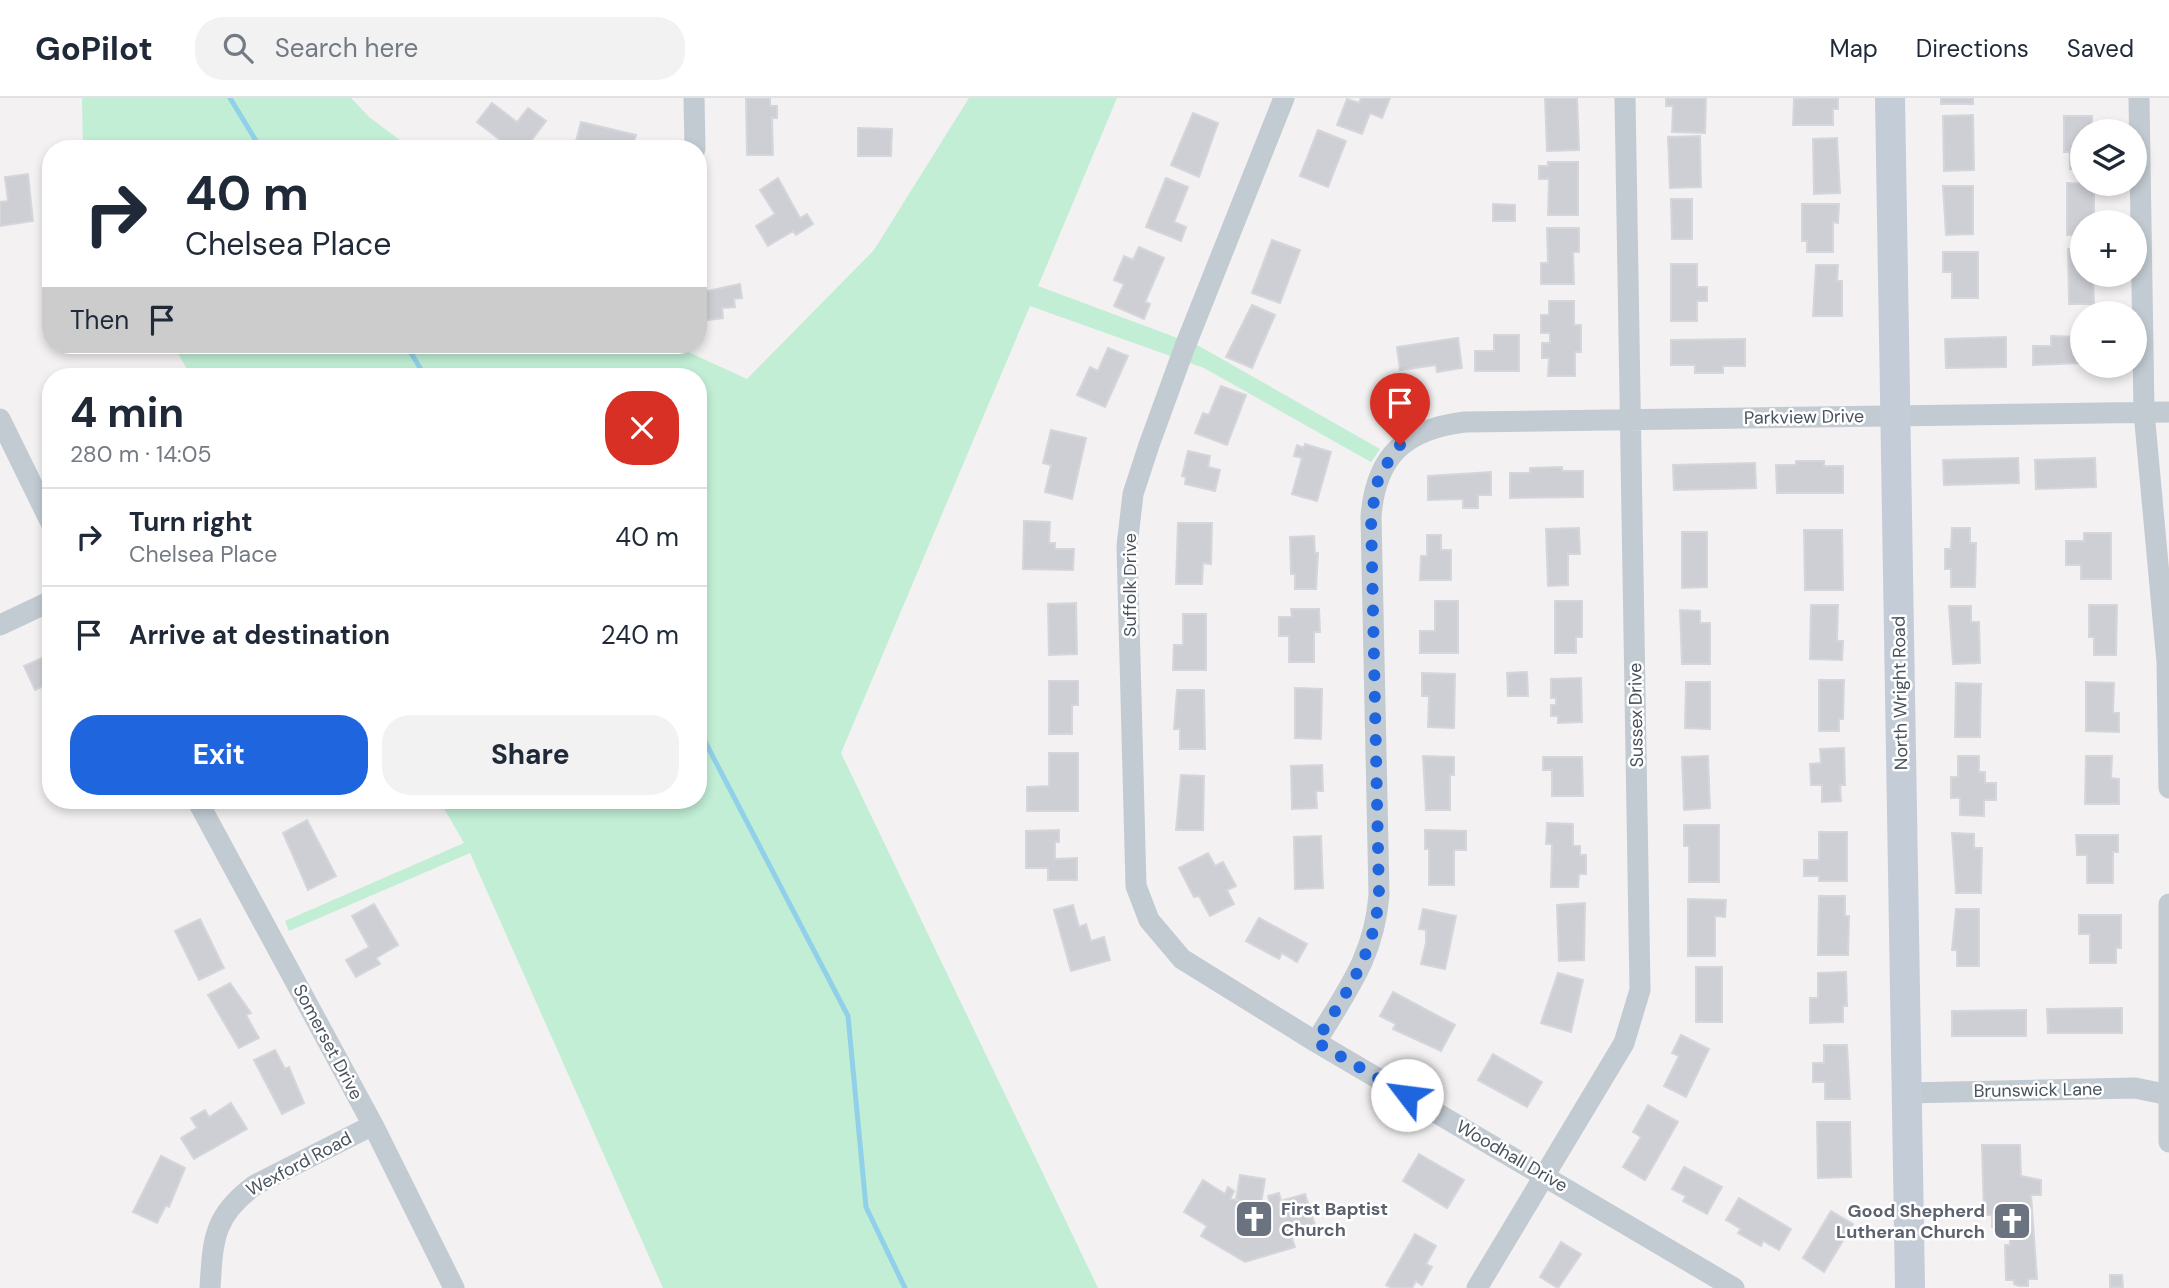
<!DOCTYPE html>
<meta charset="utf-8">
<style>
body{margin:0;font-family:"DM Sans",sans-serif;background:#f2f2f3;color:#1f2937;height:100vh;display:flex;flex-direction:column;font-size:26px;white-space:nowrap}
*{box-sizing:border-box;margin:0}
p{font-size:23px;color:#747a83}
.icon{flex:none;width:38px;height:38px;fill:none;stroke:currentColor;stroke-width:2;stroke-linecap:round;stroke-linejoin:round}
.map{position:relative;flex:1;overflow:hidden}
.sheet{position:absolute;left:42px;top:270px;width:665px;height:441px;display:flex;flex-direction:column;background:#fff;border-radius:28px;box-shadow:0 4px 10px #0003}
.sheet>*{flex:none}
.hud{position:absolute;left:42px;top:42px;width:665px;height:214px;border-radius:28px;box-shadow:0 4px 10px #0003;background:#fff;color:#1f2937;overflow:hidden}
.fabs{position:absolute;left:2070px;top:21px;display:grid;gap:14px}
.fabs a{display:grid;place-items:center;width:77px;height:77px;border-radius:50%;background:#fff;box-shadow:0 4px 10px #0003;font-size:35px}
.pin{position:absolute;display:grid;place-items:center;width:60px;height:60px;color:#fff;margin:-72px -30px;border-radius:50% 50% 50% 0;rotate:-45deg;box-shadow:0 0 7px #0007}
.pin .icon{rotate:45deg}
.me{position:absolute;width:77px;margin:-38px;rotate:300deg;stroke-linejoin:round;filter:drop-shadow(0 0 5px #0008)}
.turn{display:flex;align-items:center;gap:24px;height:147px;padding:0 28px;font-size:32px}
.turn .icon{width:91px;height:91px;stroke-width:2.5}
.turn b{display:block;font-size:49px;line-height:60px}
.then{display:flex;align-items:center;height:66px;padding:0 28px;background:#0003;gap:14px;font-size:26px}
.round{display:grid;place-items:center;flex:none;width:74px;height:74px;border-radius:28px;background:#f2f2f3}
.summary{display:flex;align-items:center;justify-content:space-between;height:119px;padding:0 28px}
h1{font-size:42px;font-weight:700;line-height:52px}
.primary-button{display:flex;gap:14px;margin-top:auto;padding:14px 28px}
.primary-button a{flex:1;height:80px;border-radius:28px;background:#1f66de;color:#fff;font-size:28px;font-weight:700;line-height:80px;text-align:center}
.primary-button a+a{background:#f2f2f3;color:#1f2937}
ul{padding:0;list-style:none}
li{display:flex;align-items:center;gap:21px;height:98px;padding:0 28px;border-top:2px solid #e0e1e3}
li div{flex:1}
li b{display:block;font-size:26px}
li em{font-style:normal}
header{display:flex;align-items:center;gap:42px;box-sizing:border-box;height:98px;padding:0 35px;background:#fff;border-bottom:2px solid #e0e1e3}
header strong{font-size:33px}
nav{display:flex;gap:38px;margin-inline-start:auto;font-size:24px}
.search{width:490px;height:63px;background:#f2f2f3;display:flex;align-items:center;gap:18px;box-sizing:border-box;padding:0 24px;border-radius:28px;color:#747a83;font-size:26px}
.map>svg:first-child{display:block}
.green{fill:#c1eed5}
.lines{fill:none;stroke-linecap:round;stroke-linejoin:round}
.stream{stroke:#90d1e9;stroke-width:5}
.building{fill:#cecfd5;stroke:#d5d6dc;stroke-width:2}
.minor{stroke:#c2cad2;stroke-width:21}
.secondary{stroke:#c4ccd8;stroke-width:30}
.route{stroke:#1f66de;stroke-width:12;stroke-dasharray:0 21.6}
.labels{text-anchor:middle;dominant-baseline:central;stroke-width:5;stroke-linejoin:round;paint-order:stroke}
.street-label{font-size:18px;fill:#49525d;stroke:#fff}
.worship-label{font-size:18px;font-weight:bold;fill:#5b616d;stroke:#fff;text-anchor:start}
</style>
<header>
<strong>GoPilot</strong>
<div class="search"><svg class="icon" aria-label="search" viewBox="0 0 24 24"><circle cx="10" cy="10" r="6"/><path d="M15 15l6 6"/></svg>Search here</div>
<nav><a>Map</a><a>Directions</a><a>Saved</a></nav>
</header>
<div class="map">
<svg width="2169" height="1190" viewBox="0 0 2169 1190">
<rect width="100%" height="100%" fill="#f3f1f1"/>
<!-- green -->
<path class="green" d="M82 0H351L369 19 412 51H83Z
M969 0H1117L1038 188 1199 248 1380 351 1371 364 1204 270 1030 208 841 655 1098 1190H663L470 755 289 833 285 823 464 745 439 702H698V278H191L173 247H673L747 281 874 152Z"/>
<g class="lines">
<!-- stream -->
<path class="stream" d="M230 0 261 51
M406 247 425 278
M698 630 848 918 866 1109 905 1190"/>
</g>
<!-- building -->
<path class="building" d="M746 0H770V8H777V20H772L773 57H747Z
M1361 0H1390L1382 20 1370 15 1362 36 1337 27 1347 1 1359 5Z
M1545 0H1577L1579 52 1547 53Z
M1666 0H1706L1705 35 1672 34 1673 8H1666Z
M1813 0H1838V11H1833V27H1793L1794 1Z
M1941 0H1973V6H1941Z
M492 5 517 24 528 10 546 23 525 51H512L477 24Z
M1193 15 1218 25 1199 79 1171 67Z
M1973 17 1974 72 1944 73 1943 18Z
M2064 18H2092V33H2082V71H2070V54H2064Z
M581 24 636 37 632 51H574Z
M858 30 892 31 891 58H858Z
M1318 32 1346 43 1328 89 1300 78Z
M1700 38 1701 89 1670 90 1668 39Z
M1837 40 1840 95 1814 96 1813 41Z
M1548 64H1578V117H1548L1549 81H1539V68H1548Z
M28 76 33 123 0 128V104L8 103 5 79Z
M778 80 800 120 807 116 813 126 796 137 793 133 768 148 756 128 775 116 760 92Z
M1166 80 1188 89 1174 124 1186 129 1181 143 1146 129Z
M2067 85 2094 86V124H2082V137H2067Z
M1943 88H1973V136L1946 137Z
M1671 101H1692V141H1672Z
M1493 106 1515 107V123H1493Z
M1802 106H1839L1838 125 1833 124V154H1807V143H1802Z
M1547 130H1579V154H1573L1574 186H1541V165H1548Z
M1272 142 1300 152 1280 205 1252 195Z
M1139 149 1164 160 1145 204 1150 206 1144 221 1114 208 1124 186 1114 182 1124 158 1133 162Z
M2068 151H2082V177H2093L2094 206H2069Z
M1943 154H1978V200H1952V174H1943Z
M1671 166H1697V189H1707V203H1697V223H1671Z
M1816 167H1838L1837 183H1842V218H1813Z
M740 186 742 200 734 201 735 209 722 210 723 220 698 223V195Z
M1549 203H1574V227H1581V254H1575V278H1548L1549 260H1542V245H1550V235H1541V217H1549Z
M1252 207 1275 217 1252 270 1226 259Z
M1494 237H1519V273H1475V253H1494Z
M2051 238 2082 239V265L2033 267V248H2051Z
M2006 239V269L1946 270 1945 241Z
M1458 240 1462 270 1437 274 1436 267 1400 272 1397 249Z
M1745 241V268H1723V275H1695V267H1671V242Z
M1108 250 1128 258 1105 309 1077 297 1090 269 1098 273Z
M1221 288 1246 297 1227 347 1195 335 1203 315 1209 317Z
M1051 332 1086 340 1072 401 1045 394 1051 367 1043 365Z
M1305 346 1331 354 1317 403 1292 396 1302 360 1294 358 1297 347 1304 350Z
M1188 353 1210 358 1208 369 1220 372 1215 393 1185 386 1186 379 1182 378Z
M2018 360 2019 385 1944 387 1943 362Z
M2095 360 2096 389 2036 391 2035 362Z
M1796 363H1824V368H1843V395H1777L1776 367H1796Z
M1755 365 1756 390 1674 392 1673 367Z
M1562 369V373H1583V399L1510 400V375H1530V370Z
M1491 374V397H1478V410H1463V401L1428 402V378Z
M1024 423 1050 424 1049 445H1055V451H1074L1073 472 1023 471Z
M1178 425H1212L1211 466 1203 465 1202 486H1176Z
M1579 430 1580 456H1568V487L1548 488 1546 431Z
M1952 430H1970V445H1976L1975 489H1951V471H1945V451H1951Z
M1804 432H1842L1843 492H1805Z
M1682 434H1707V489L1682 490Z
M2084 435H2111V481H2081V467H2066V443H2084Z
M1427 437H1441V452H1451V482H1420L1421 458H1427Z
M1314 438 1315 455H1318L1316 491H1295V476H1291L1290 439Z
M1435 503H1458V555H1420V533H1435Z
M1555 503H1582V539H1576V555H1555Z
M1076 505 1077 556 1049 557 1048 506Z
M1811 507H1838L1837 543H1843L1842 562 1810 561Z
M2089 507H2117L2116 557H2094V539H2089Z
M1949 508H1971V524H1979L1980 565 1953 566Z
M1291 511H1319L1320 534H1314V564H1289V538H1279V519H1292Z
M1680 512 1700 513V525H1710V566H1682Z
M1183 516H1206V572H1173L1174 547H1183Z
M51 556V593L48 586 35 592 24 568Z
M1527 574 1528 598H1508L1507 575Z
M1422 575 1455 576 1454 630 1428 629 1429 598H1422Z
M1581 580 1582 624 1558 625V618H1551V607H1556V600H1551V581Z
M1819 582H1844L1843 621H1839V633H1819Z
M1049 583H1078V607H1072V636H1049Z
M1686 584H1710V631L1685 630Z
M2086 584 2114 585 2113 615H2119V634L2086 633Z
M1956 585 1981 586 1980 639H1955Z
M1295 590 1322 591 1321 641 1295 640Z
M1177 592H1204L1205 651H1180V631H1174Z
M1844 650 1845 687H1840L1841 703 1822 704V687H1811L1810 666 1821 665 1820 651Z
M1049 655H1078V713H1027V689L1049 688Z
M1423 658 1454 659V677H1450V712H1426Z
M1708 658 1710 710 1684 712 1682 659Z
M1958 658H1979V674H1985V685H1996V702H1984V718L1960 717V700H1951V679H1958Z
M2086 658H2112L2111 680 2119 681V706H2085Z
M1543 659H1582L1583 698H1552V672H1543Z
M1322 667 1323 693H1316L1317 710 1292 711 1291 668Z
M1181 677 1204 678 1203 732H1176Z
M307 722 336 778 308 792 283 735Z
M1547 725 1573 726V748H1580V757H1586V776H1579L1578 789H1551L1552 746H1546Z
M1684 727H1719V784H1689V748H1684Z
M1059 732V744H1055V761L1077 760V782H1048V770H1026V733Z
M1425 732 1466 733V752H1454V787H1429V751H1425Z
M1819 734H1847V783H1819V778H1804V762H1819Z
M1952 735 1974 736V750H1982L1981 795H1956Z
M2076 737H2118V754H2113V785H2087V757H2077Z
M1321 738 1323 790 1295 791 1294 739Z
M1208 755 1215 768 1223 764 1236 788 1227 792 1234 806 1210 818 1199 798 1194 799 1179 770Z
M1819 798H1845V818H1849L1848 857H1818Z
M1688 801 1726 802 1725 819 1715 818V858H1688Z
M1585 805 1584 862 1559 863 1557 807Z
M374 806 398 847 376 860 380 866 356 879 346 862 369 849 352 818Z
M1073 807 1079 829 1086 826 1091 843 1104 839 1110 862 1071 873 1054 812Z
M1423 811 1456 818 1445 871 1421 866 1426 845V832L1419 831Z
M1956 811H1979V868H1957V852H1952Z
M2079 817H2121V850H2116V865H2090V836H2079Z
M1259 820 1307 846 1297 864 1282 855 1279 861 1246 843Z
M200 821 224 870 199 882 175 833Z
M1696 869H1722V924H1696Z
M1846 874 1847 908H1843V924L1810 925V900H1818V875Z
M1558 875 1583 882 1571 934 1541 925Z
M230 885 251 915 246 917 259 940 239 950 208 897Z
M1393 894 1455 927 1441 953 1393 931 1396 926 1380 918Z
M2122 910V935H2048L2047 911Z
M2026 912V938H1952V913Z
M1681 937 1709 951 1686 999 1664 988 1679 958 1672 955Z
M1824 947H1847L1850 1001H1825V984H1813V965H1824Z
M275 952 285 971 289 969 304 1005 282 1016 254 962Z
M1493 956 1542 984 1527 1009 1478 982Z
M231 1005 247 1031 194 1061 181 1040 197 1030 191 1020 205 1012 209 1019Z
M1648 1007 1678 1024 1645 1082 1623 1069 1641 1039 1633 1034Z
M1817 1024H1850L1851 1079 1818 1080Z
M1982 1047H2020L2021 1078 2041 1082V1097H2031L2037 1181H2028V1188H2019L2014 1186V1182H2006L2005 1147H2010V1128L1992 1129V1117H1984Z
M1419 1056 1464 1082 1447 1110 1403 1083Z
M161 1058 185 1070 169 1109 166 1107 157 1125 133 1114Z
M1684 1069 1722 1089 1707 1116 1683 1103 1686 1098 1672 1091Z
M1240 1077 1265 1081 1261 1106 1236 1102Z
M1203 1082 1225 1096 1228 1089 1234 1093 1230 1101 1261 1106H1270L1268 1098 1279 1095 1281 1103 1305 1096 1316 1130 1291 1137 1295 1149 1245 1164 1201 1138 1207 1128 1184 1114Z
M1739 1100 1791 1131 1779 1152 1763 1143 1761 1148 1738 1135 1741 1131 1726 1122Z
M1831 1113 1853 1126 1824 1174 1803 1160Z
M1415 1136 1436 1148 1426 1166 1432 1169 1422 1187 1416 1183 1412 1190H1392L1386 1187Z
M1561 1144 1581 1156 1558 1190 1540 1179Z
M2110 1177H2122L2123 1189H2110Z"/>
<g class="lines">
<!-- minor -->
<path class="minor" d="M694 0 695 51
M1284 0 1184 251 1149 347 1133 396 1127 448 1136 788 1149 822 1182 861 1316 944 1734 1190
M2139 0 2144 314 2167 564 2169 690
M0 321 51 425
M0 527 51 503
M197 702 373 1027 454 1190
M2169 806V1044
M1316 944C1347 892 1374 859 1379 797L1371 418C1376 357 1406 331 1465 324L2169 314
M1907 995 2135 990 2169 997
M210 1190C213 1141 213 1118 255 1087L373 1027
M1477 1190 1624 945 1640 892 1625 0"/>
<!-- secondary -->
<path class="secondary" d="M1890 0 1910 1190"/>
</g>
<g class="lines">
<!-- route -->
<path class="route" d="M1400 347 1379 377 1371 418 1379 797C1374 859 1347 892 1316 944L1407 997"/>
</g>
<!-- icons -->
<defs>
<g id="church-square" transform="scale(2.0125)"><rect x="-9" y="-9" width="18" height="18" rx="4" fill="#6b7280" stroke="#fff"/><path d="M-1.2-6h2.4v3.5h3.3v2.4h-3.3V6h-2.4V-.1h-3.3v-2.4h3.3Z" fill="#fff"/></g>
</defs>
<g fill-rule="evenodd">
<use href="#church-square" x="1254" y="1121"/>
<use href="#church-square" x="2012" y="1123"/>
</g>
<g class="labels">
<!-- street labels -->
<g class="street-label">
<text transform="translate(1804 319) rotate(-1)">Parkview Drive</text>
<text transform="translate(1130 487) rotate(-90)">Suffolk Drive</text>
<text transform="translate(1900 595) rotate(-91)">North Wright Road</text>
<text transform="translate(1636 617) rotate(-91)">Sussex Drive</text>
<text transform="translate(328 944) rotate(62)">Somerset Drive</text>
<text transform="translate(2038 992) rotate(-1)">Brunswick Lane</text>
<text transform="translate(1512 1058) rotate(30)">Woodhall Drive</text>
<text transform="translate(299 1066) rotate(-28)">Wexford Road</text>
</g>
<!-- worship labels -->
<g class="worship-label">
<text x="1281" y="1111">First Baptist<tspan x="1281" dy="21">Church</tspan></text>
<text x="1985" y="1113" text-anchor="end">Good Shepherd<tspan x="1985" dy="21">Lutheran Church</tspan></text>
</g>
</g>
</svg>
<div class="fabs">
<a><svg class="icon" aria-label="layers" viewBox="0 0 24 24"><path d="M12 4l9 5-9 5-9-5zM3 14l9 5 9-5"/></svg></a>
<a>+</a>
<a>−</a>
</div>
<div class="pin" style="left:1400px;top:347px;background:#d93025"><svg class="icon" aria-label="arrive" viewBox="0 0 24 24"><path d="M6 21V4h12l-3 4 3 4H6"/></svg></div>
<svg class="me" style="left:1407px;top:997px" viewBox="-20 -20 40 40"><circle r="19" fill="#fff"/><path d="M0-13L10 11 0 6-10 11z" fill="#1f66de"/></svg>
<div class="hud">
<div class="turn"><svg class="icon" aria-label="right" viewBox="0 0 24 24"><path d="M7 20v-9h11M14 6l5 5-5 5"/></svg><div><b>40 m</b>Chelsea Place</div></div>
<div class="then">Then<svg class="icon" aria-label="arrive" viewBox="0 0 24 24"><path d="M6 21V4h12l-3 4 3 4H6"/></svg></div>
</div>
<section class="sheet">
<div class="summary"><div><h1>4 min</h1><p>280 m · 14:05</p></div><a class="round" style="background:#d93025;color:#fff"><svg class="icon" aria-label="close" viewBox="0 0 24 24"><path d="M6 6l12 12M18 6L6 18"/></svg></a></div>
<ul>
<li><svg class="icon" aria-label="right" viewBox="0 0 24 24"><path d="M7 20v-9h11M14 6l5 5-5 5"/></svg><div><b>Turn right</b><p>Chelsea Place</p></div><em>40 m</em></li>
<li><svg class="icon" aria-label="arrive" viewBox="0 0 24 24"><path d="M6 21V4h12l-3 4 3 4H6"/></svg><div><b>Arrive at destination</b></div><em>240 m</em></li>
</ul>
<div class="primary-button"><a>Exit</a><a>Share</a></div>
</section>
</div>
